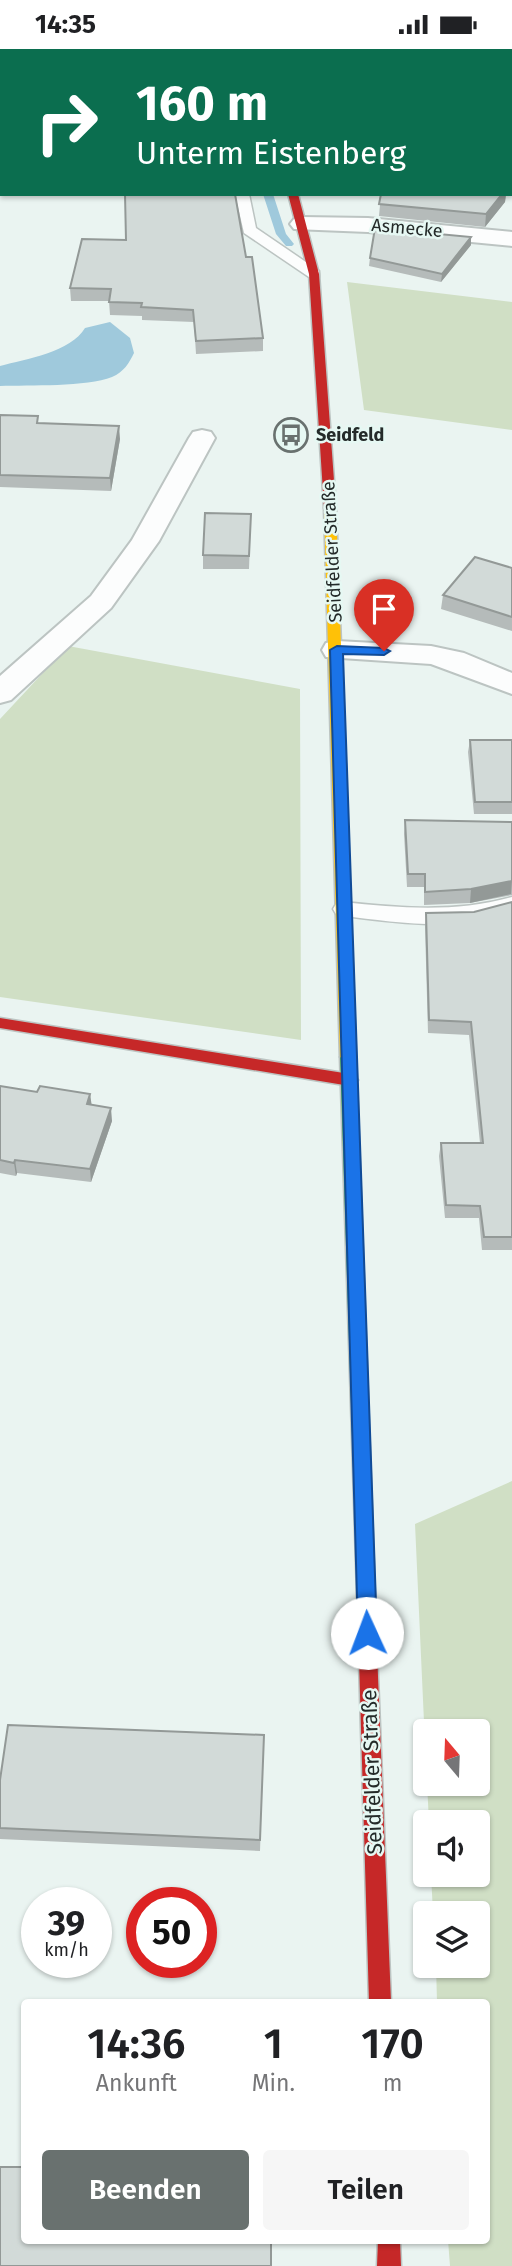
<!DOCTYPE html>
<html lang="de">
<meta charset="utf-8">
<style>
body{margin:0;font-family:"Fira Sans",sans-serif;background:#f6f6f6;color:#202124;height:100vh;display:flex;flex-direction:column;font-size:26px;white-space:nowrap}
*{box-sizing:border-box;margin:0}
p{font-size:23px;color:#757577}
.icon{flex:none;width:38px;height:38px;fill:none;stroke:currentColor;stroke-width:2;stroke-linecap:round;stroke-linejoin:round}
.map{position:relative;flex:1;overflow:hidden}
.sheet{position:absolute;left:21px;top:1950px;width:469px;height:245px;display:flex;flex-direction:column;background:#fff;border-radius:7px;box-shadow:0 2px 5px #0004}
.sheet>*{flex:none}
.guide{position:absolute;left:0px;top:0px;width:513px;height:147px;box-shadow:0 2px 5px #0004;background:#0b6e4f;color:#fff;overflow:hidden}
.needle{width:46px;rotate:341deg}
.fabs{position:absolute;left:413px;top:1670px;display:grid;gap:14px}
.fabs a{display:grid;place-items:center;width:77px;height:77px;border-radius:7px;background:#fff;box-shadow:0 2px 5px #0004;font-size:35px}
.speed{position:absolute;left:21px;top:1838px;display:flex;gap:14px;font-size:35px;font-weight:700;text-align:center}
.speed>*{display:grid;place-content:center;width:91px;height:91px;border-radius:50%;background:#fff;box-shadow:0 2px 5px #0004;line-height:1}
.speed small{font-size:18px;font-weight:400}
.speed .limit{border:10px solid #d22;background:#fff;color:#111}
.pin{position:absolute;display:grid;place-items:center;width:60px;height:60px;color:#fff;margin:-72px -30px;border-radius:50% 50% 50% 0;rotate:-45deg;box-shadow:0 0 7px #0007}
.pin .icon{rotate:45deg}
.me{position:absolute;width:77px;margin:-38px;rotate:358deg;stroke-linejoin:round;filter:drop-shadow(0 0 5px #0008)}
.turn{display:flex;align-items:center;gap:24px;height:147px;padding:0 21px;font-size:32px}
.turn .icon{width:91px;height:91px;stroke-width:2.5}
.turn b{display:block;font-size:49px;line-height:60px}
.eta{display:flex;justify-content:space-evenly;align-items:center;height:119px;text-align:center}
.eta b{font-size:42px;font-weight:600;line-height:49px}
.cta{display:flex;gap:14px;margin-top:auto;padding:14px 21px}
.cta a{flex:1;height:80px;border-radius:7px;background:#69716f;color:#fff;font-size:28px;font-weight:600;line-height:80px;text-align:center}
.cta a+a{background:#f6f6f6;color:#202124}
.status{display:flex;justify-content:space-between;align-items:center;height:49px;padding:0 35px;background:#fff;direction:ltr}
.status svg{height:19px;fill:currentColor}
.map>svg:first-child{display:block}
.green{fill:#d0dfc5}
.water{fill:#9fc9dc}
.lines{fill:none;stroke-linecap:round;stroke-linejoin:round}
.stream{fill:#9fc9dc;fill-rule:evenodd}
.lane-casing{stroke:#bcc4c2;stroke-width:3}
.street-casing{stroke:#bcc4c2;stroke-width:4}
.fast-casing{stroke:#bcc4c2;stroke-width:3}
.slow-casing{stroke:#bcc4c2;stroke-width:3}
.jam-casing{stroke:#bcc4c2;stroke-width:3}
.lane{fill:#fcfdfd;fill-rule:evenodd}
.street{fill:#fcfdfd;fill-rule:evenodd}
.fast{fill:#4caf50;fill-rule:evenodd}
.slow{fill:#ffc107;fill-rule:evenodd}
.jam{fill:#c62828;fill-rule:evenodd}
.wall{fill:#b5bbba}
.shaded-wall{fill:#939997}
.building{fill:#d2dad8;stroke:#939997;stroke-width:2}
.route{fill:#1a73e8;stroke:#114b97;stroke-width:2}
.labels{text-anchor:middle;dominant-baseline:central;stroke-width:5;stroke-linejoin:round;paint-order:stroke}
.far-street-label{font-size:18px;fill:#242a29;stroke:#e6f8f3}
.far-poi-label{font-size:18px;font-weight:bold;fill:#242a29;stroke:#e6f8f3;text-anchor:start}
.street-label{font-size:21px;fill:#242a29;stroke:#e6f8f3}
</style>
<div class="status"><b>14:35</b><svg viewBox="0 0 49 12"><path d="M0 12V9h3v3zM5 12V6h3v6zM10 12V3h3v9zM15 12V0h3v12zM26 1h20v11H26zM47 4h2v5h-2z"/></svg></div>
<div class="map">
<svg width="512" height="2217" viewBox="0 0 512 2217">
<rect width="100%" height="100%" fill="#eaf4f1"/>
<!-- green -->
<path class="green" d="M0 0H169L2 2 0 125Z
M347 233 512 253V381L364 361Z
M68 597 300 640 301 991 0 948V670Z
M512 1432V2217H450L448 2191H486V1953H437L436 1916H478V1864H433L431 1825H478V1773H429L427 1734H478V1682H425V1695L415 1475Z"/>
<!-- water -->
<path class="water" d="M110 273 130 289 134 304C129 314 124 323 112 328 87 338 29 336 0 337V317C26 310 71 303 85 279Z"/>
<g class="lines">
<!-- stream -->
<path class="stream" d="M218 0H226L227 2H219Z
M263 145H273L286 185 294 195 292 197H286L276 185Z"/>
<!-- lane casing -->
<g class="lane-casing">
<path id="lane" d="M186 0H198V2H186Z
M235 145H249L256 179 319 222V228H309L244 184Z
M512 848V863C461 884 396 873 343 867L336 865 333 860 336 855 343 853C400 859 456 864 512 848Z"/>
</g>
<!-- street casing -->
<g class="street-casing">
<path id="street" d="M302 168 368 169 512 183V197L368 183 294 180 290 175 294 170Z
M202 381 211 383 215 389 159 492 111 559 11 651 0 654V627L91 547 132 491 189 389 193 383Z
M337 592 431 597 464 604 512 624V645L431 615 326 608 322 601 326 594Z"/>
</g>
<!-- fast casing -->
<g class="fast-casing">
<path id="fast" d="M348 1002 356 1008 376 1577 374 1583 367 1586 360 1583 358 1577 340 1008Z"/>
</g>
<!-- slow casing -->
<g class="slow-casing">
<path id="slow" d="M330 456 336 459 356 1008 348 1014 340 1008 324 459Z"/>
</g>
<!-- jam casing -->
<g class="jam-casing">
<path id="jam" d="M263 0H271L262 2Z
M288 145H298L319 225 336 459 330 462 324 459 309 225Z
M0 969 350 1025 358 1031 350 1037 0 979Z
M367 1568 374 1571 376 1577 391 1953H369L358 1577 360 1571Z
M378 2191H400L401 2217H377Z"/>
</g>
<!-- lane -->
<use href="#lane" class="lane"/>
<!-- street -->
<use href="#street" class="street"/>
<!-- fast -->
<use href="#fast" class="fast"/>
<!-- slow -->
<use href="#slow" class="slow"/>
<!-- jam -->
<use href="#jam" class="jam"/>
</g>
<!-- wall -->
<path class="wall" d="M381 145H506L505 153 485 178 379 167Z
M471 196 441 233 369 217 370 209Z
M246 208 263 289V302L196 305 194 273 142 271V267L110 266 109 252H71L70 239Z
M0 366 120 390 111 442 0 438Z
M251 465 249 520H203V506Z
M512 519V582L441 560 443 546Z
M470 691H512V765H474L468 703Z
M405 771 512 773V846L470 854 424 856V838H407L404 785Z
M512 853V1201H482L479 1169H445L439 1107 441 1094H480L469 986 428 984 425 878 426 864 474 863Z
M0 1037 37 1043 90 1045 91 1056 112 1072 91 1133 17 1124 16 1127 0 1124Z
M264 1686 260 1802 0 1790V1731Z"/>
<!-- shaded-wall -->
<path class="shaded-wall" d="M502 145H506L505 153 485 178 486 165Z
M471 188V196L441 233 442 225Z
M119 377 120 390 111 442 110 429Z
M512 832 511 845 470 854 471 840Z
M90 1045 92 1058 87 1055Z
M111 1059 112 1072 91 1133 90 1120Z
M15 1111 17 1124 16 1127 14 1114Z"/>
<!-- building -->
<path class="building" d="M310 0H388V2H310Z
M125 145H235L246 208H252L263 289 196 292 193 261 141 258 142 254 109 253 111 240 70 239 82 190 126 191Z
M381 145H502L486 165 379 155Z
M375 179 471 188 442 225 370 209Z
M0 366 38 367 37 374 119 377 110 429 0 426Z
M205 464 251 465 249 507 203 506Z
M475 508 512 519V568L443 546Z
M470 691H512V753H475Z
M405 771 512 773V832L471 840 425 843V825H408Z
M512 853V1188H484L480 1157 446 1156 441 1094H483L471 973 429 971 426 864 474 863Z
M0 1037 37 1043 40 1037 90 1045 87 1055 111 1059 90 1120 15 1111 14 1114 0 1111Z
M8 1676 264 1686 260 1791 0 1779V1731Z
M0 2118H24V2191H271V2217H0Z"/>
<!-- route -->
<path class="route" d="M337 597 384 599 390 602 384 606 343 605 377 1584 374 1591 367 1593 361 1591 358 1584 330 601Z"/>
<!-- icons -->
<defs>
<g id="bus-ring" transform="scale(1.75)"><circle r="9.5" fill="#e6f8f3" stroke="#69716f" stroke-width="1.5"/><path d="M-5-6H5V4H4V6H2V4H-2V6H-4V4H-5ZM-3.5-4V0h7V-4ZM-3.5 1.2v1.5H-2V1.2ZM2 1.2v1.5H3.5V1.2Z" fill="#69716f"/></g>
</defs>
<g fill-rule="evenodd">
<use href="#bus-ring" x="291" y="386"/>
</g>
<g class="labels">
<!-- far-street labels -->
<g class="far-street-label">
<text transform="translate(407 179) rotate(5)">Asmecke</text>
<text transform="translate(332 503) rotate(-93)">Seidfelder Straße</text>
</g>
<!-- far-poi labels -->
<g class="far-poi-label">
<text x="316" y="386">Seidfeld</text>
</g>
<!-- street labels -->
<g class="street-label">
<text transform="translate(372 1723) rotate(-92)">Seidfelder Straße</text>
</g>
</g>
</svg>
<div class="fabs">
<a><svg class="needle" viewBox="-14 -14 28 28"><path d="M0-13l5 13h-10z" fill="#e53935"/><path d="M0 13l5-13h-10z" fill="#757577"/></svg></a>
<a><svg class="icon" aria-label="sound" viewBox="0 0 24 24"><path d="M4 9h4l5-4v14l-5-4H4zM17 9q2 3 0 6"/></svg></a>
<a><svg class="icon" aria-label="layers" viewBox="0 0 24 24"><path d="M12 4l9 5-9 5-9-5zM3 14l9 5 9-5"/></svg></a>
</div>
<div class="speed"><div>39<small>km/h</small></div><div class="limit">50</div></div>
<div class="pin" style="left:384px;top:602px;background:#d93025"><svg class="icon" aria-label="arrive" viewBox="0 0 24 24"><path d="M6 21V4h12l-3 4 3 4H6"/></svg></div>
<svg class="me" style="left:367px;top:1584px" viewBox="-20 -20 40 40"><circle r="19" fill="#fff"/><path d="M0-13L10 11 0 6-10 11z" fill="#1a73e8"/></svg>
<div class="guide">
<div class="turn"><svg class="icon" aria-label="right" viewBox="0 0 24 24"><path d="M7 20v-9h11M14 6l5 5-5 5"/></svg><div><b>160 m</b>Unterm Eistenberg</div></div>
</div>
<section class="sheet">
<div class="eta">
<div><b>14:36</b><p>Ankunft</p></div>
<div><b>1</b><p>Min.</p></div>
<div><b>170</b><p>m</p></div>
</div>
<div class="cta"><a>Beenden</a><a>Teilen</a></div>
</section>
</div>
